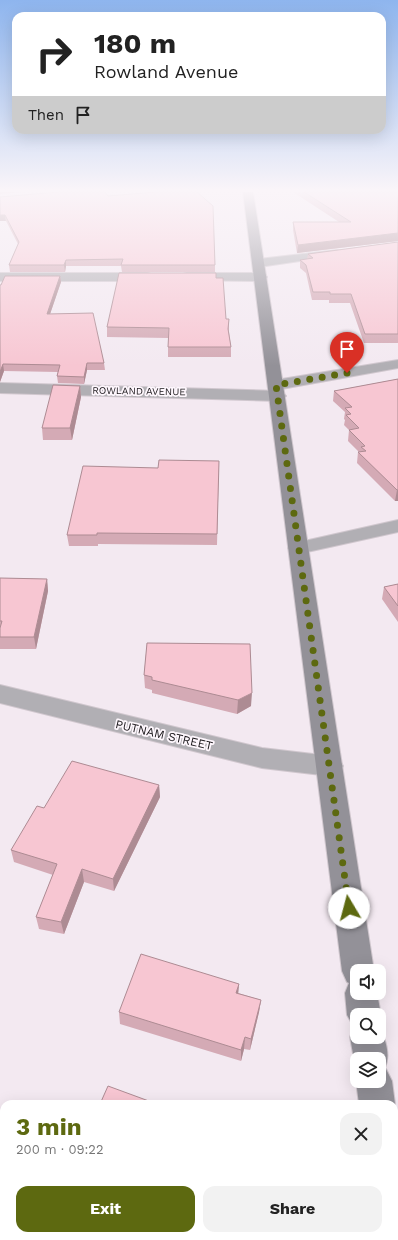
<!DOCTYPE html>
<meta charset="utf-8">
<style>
body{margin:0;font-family:"Work Sans",sans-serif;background:#f2f2f2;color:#222;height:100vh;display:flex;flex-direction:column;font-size:15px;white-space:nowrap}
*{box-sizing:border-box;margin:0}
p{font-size:13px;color:#767676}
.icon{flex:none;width:22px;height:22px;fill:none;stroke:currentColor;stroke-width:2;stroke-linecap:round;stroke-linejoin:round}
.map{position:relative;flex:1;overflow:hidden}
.side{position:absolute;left:0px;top:1100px;width:398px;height:140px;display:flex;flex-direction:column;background:#fff;border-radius:12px 12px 0 0;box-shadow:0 4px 16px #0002}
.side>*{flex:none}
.top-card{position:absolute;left:12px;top:12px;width:374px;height:122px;border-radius:12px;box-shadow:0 4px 16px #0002;background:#fff;color:#222;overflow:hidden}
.fabs{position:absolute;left:350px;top:964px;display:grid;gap:8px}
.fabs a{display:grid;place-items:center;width:36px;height:36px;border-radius:8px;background:#fff;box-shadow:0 4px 16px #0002;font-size:20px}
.pin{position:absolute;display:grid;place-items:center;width:34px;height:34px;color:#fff;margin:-41px -17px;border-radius:50% 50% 50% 0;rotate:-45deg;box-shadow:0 0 4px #0007}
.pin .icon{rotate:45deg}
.me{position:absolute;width:44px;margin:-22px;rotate:352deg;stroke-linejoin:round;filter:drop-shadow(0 0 3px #0008)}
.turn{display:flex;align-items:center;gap:14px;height:84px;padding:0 16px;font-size:18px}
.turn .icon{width:52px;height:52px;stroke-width:2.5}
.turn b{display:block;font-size:28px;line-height:34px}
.then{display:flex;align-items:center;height:38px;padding:0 16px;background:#0003;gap:8px;font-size:15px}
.round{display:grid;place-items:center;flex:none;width:42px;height:42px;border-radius:12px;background:#f2f2f2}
.overview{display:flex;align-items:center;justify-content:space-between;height:68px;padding:0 16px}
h1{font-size:24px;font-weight:700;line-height:30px;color:#5d6910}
.button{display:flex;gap:8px;margin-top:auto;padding:8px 16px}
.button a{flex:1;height:46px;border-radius:12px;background:#5d6910;color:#fff;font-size:16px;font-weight:700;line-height:46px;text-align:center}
.button a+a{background:#f2f2f2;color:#222}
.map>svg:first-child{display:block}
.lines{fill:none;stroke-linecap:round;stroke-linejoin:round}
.street-casing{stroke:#d0c7ce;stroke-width:2}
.secondary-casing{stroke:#d0c7ce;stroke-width:2}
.street{fill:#b1afb4;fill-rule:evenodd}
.secondary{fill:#939198;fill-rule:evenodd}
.wall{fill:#d4aab5}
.shaded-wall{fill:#ad8b93}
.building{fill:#f7c6d2;stroke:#ad8b93}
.route{stroke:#5d6910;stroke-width:7;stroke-dasharray:0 12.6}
.labels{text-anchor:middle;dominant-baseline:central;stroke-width:3.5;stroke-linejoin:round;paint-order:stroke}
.far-street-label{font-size:10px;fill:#181518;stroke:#fef7fd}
.street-label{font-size:12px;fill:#181518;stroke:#fef7fd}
</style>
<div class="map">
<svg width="398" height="1240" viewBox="0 0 398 1240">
<rect width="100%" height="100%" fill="#f3e9f1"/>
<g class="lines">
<!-- street casing -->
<g class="street-casing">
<path id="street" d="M337 250 341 251 343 253 341 255 259 267 255 265 253 263 255 261 259 259Z
M0 273H147L151 274 153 277 151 280 147 281H0Z
M187 273H261L265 274 267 277 265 280 261 281 183 280 181 277 183 274Z
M398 360V368L276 390 271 388 268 385 271 382 276 380Z
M0 383 278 391 283 393 286 396 283 399 278 401 0 393Z
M398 520V532L298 554 291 552 288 548 291 544Z
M0 685 262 748 330 756 339 759 343 766 339 773 330 776 262 768 0 703Z"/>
</g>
<!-- secondary casing -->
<g class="secondary-casing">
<path id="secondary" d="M243 192H253L374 971H357V993H377L381 1015 379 1019V1015H357V1037H379V1025C385 1039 391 1054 385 1068L386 1069 392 1081 395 1104 394 1106V1104H359L356 1081 357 1079V1081H379V1059H357V1067L354 1059 350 1037 354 1027 347 1015 345 993 349 983 347 982 342 971Z
M394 1207 398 1209V1240H376L375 1236H394Z"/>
</g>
<!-- street -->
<use href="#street" class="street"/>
<!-- secondary -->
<use href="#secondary" class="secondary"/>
</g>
<!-- wall -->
<path class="wall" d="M293 192H398V241L297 253 293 230V222H339Z
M108 196 215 265V272H122L121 266H66L65 272H10L9 265 18 244 6 221 0 197Z
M398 242V343H364L350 303H329V300H312L306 273 300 268V260L307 259 308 254Z
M60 276 61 282 50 314 104 363 105 370H87L84 384 58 383 57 376 58 372 4 371 0 382V285Z
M216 278 226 319H229V332L231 347V357H168V338L107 337V327Z
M398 379V501H395L357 463 358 452H359L348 441 349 430 344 425 345 420 344 419 345 412 333 401 334 391Z
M80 386 81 397 72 440H43L42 428Z
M219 461 217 545 98 544V546H69L67 535 158 468Z
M0 578 47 579 48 591 36 649H0Z
M398 584V622L382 599 384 587Z
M147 643 251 706 237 714 152 693V690L145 688 144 675Z
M159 785 160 797 114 891 84 882 64 934 39 929 36 917 53 875 14 862 11 850 44 808Z
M239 984 238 993 261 1000 259 1012 250 1050 244 1049 241 1061 120 1024 119 1012Z
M4 1236H296V1240H0Z"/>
<!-- shaded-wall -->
<path class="shaded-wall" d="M0 192H24L0 194Z
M0 215H5L6 221H0Z
M398 233V241L297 253 298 245Z
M66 260V266L65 272 64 265Z
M60 276 61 282 48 320 47 314Z
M87 363V370L84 384V377Z
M3 364 4 371 0 382V372Z
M80 386 81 397 72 440 70 428Z
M397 490H398V501H395Z
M47 579 48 591 36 649 34 637Z
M252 693 251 706 237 714 238 700Z
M159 785 160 797 114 891 113 879Z
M82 869 84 882 64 934 61 922Z
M239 984 238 996 236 993Z
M261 1000 259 1012 250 1050 251 1039Z
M245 1037 244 1049 241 1061V1050Z
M4 1135V1157L0 1166V1143Z"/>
<!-- building -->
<path class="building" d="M58 192H105L108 196 156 192H197L213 206 215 265H121L123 259 66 260 64 265H9L19 242 5 215H0V197Z
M304 192H398V233L298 245 293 222H351Z
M398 242V334H365L351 294H330V292H313L306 265 300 260 313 258 308 254Z
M119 273H216V278H223L226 319H229L228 329 231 347H168L169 328 107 327Z
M5 276H60L47 314 93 313 104 363H87L84 377 57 376 60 365 3 364 0 372V285H1Z
M398 379V490H397L358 452 366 451 361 447 365 446 349 430 359 428 346 415 351 414 345 408 352 407 334 391Z
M53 385 80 386 70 428H42Z
M159 460 219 461 217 534 97 533V535H67L83 466 158 468Z
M0 578 47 579 34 637H0V628L2 621H0Z
M398 584V606L384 587Z
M147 643 250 644 252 693 238 700 152 680V677L144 675Z
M72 761 159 785 113 879 82 869 61 922 36 917 57 864 11 850 37 806 44 808Z
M141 954 239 984 236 993 261 1000 251 1039 245 1037 241 1050 119 1012Z
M108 1086 157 1104H100Z
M0 1134 4 1135 0 1143Z
M0 1169 4 1171V1236H283V1240H0Z"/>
<!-- sky -->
<linearGradient id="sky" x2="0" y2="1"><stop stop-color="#8eb5ee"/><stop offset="0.52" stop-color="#faf5f9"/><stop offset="1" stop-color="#faf5f9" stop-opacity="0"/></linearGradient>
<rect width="398" height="366" fill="url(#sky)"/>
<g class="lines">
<!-- route -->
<path class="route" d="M347 373 276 385 349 908"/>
</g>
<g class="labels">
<!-- far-street labels -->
<g class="far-street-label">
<text transform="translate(139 391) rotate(1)">ROWLAND AVENUE</text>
</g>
<!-- street labels -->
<g class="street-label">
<text transform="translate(164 735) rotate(13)">PUTNAM STREET</text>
</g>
</g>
</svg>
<div class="fabs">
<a><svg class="icon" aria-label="sound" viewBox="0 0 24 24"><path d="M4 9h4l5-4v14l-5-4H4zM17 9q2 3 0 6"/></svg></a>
<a><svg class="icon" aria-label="search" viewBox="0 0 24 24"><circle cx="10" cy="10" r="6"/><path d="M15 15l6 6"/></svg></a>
<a><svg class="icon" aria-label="layers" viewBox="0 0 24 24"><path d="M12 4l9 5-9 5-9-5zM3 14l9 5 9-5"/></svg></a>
</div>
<div class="pin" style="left:347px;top:373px;background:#d93025"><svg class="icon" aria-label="arrive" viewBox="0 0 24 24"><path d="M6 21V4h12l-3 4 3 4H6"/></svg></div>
<svg class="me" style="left:349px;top:908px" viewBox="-20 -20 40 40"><circle r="19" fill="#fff"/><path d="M0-13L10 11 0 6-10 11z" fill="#5d6910"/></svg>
<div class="top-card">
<div class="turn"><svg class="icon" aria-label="right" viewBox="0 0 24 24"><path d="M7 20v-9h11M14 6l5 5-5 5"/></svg><div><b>180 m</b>Rowland Avenue</div></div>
<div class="then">Then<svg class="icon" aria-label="arrive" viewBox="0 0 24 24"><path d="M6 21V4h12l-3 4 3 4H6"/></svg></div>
</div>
<section class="side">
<div class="overview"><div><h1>3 min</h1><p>200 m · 09:22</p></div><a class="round"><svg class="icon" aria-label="close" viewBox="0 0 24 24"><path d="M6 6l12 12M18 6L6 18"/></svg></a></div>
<div class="button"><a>Exit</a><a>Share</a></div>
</section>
</div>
